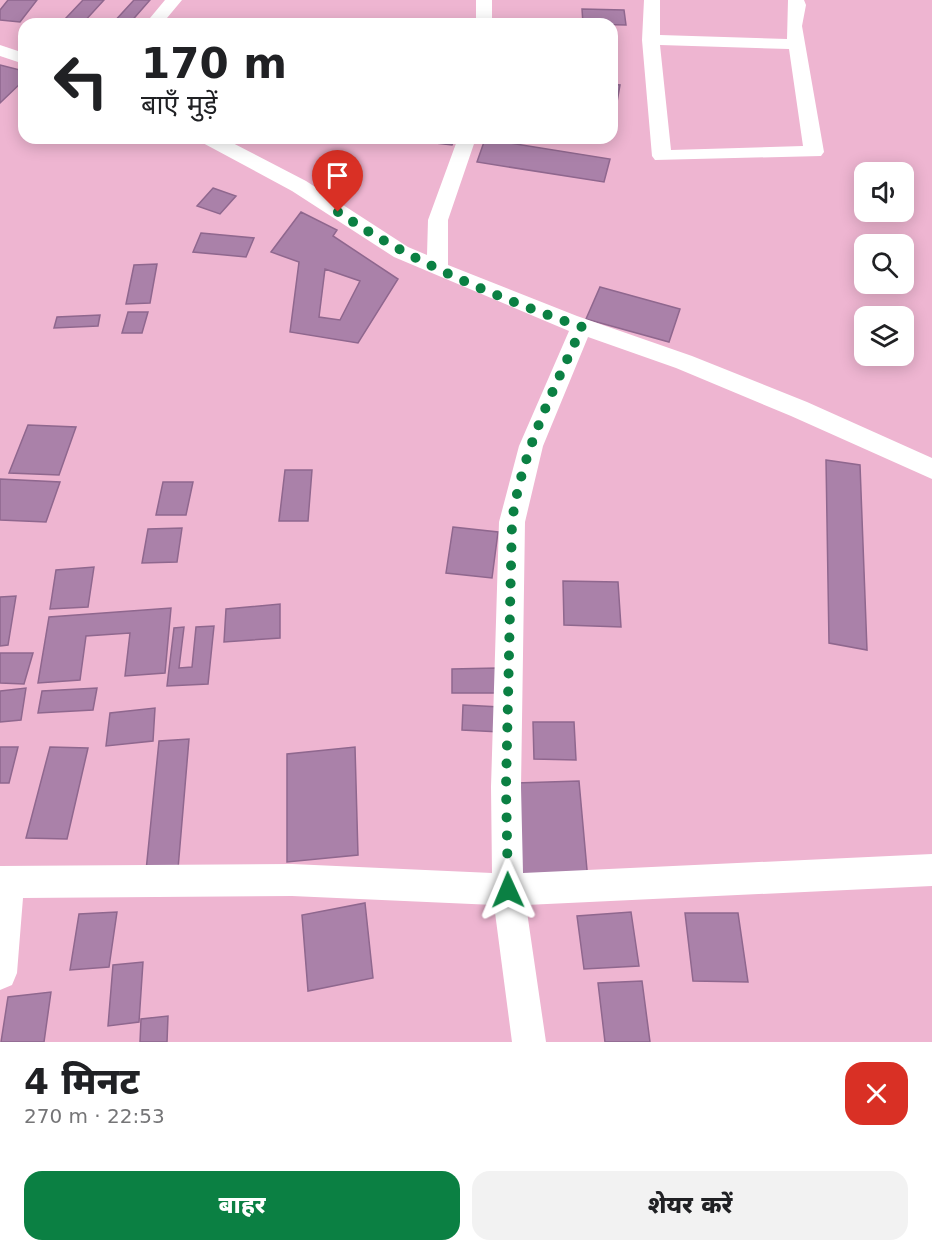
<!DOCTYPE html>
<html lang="hi">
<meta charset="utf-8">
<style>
body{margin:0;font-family:"DejaVu Sans","Noto Sans Devanagari",sans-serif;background:#f2f2f2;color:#202124;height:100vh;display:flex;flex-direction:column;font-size:22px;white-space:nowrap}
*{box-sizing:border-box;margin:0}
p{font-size:20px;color:#757577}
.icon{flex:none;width:33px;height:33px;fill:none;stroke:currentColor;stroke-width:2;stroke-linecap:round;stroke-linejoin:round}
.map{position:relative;height:1042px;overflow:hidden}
.panel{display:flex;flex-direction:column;background:#fff;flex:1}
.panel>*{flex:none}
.hud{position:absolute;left:18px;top:18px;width:600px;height:126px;border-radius:18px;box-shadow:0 3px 15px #0003;background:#fff;color:#202124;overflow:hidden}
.controls{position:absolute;left:854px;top:162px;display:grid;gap:12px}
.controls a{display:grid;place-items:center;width:60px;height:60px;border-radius:12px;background:#fff;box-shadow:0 3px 15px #0003;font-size:30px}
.pin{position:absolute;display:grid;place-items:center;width:51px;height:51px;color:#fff;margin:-62px -26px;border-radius:50% 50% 50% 0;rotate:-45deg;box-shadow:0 0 6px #0007}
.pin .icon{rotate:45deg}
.me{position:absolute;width:66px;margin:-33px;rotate:359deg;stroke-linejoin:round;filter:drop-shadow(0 0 4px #0008)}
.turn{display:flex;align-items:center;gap:21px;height:126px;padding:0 24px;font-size:27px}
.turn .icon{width:78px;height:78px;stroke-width:2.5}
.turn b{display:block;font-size:42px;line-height:51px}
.round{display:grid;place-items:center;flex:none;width:63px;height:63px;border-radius:18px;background:#f2f2f2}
.summary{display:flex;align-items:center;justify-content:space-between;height:102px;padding:0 24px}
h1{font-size:36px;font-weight:800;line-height:45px}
.cta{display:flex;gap:12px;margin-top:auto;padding:12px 24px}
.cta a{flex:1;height:69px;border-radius:18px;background:#0b8043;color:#fff;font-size:24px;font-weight:800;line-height:69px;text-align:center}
.cta a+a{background:#f2f2f2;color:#202124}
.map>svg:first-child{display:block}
.building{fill:#aa81a9;stroke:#8f678e;stroke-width:1.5;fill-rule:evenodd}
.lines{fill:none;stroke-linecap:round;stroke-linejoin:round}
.minor{fill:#fff;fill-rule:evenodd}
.route{stroke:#0b8043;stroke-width:10;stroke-dasharray:0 18}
</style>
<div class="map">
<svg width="932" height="1042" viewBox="0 0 932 1042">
<rect width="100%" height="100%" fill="#eeb5d1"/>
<!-- building -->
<path class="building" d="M8 0H37L20 22 0 20V10Z
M83 0H104L83 23 65 19Z
M134 0H150L129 24H112Z
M582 9 624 10 626 25 583 24Z
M0 65 24 71V80L0 103Z
M612 84 620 85 617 102 612 101Z
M420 138H455L452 145 419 141Z
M485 139 610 159 604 182 477 162Z
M213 188 236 196 220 214 197 206Z
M301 212 337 230 333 236 398 279 358 343 290 332 299 262 271 252ZM325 269 360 281 340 320 319 317Z
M201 233 254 238 246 257 193 252Z
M157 264 150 303 126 304 134 265Z
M600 287 680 309 669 342 586 319Z
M128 312H148L142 333H122Z
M100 315 98 326 54 328 57 317Z
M28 425 76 427 59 475 9 473Z
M826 460 860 465 867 650 829 643Z
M285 470H312L308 521H279Z
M0 479 60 482 46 522 0 520Z
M163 482H193L186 515H156Z
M453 527 498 532 492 578 446 573Z
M182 528 177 562 142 563 148 529Z
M94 567 88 607 50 609 56 570Z
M563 581 618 582 621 627 564 625Z
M16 596 8 645 0 646V597Z
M280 604V638L224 642 226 609Z
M171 608 165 673 125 676 130 633 86 636 80 680 38 683 49 617Z
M214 626 208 684 167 686 174 628 184 627 179 668 192 667 196 627Z
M0 653H33L24 684 0 683Z
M497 668 498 693H452V669Z
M26 688 21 720 0 722V691Z
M97 688 93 710 38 713 42 691Z
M463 705 500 707V732L462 730Z
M155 708 153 741 106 746 110 713Z
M533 722H574L576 760 534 759Z
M189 739 178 869 146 871 159 741Z
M0 747H18L9 783H0Z
M50 747 88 748 67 839 26 838Z
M355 747 358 855 287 862V754Z
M579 781 588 881 521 883 516 783Z
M365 903 373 978 308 991 302 915Z
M117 912 109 967 70 970 79 914Z
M631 912 639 966 584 969 577 916Z
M685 913H738L748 982 693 981Z
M143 962 139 1022 108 1026 113 965Z
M642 981 650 1042H605L598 983Z
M51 992 44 1042H1L8 997Z
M168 1016 167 1042H140L141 1019Z"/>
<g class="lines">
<!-- minor -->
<path class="minor" d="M165 0H182L162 24H145Z
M476 0H492V24H476Z
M644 0H660V35L787 39 788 0H804L806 5 802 26 824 152 821 156 655 160 652 156 642 40ZM660 45 789 49 803 146 671 150Z
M0 45 24 53V64L0 56Z
M199 138H223L306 181 408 247 427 255 428 220 458 138H476L448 220V265L577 316 692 356 807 402 932 458V479L791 416 676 368 588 337 543 446 525 522 521 787 523 873 932 854V886L526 905 546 1042H512L494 905 292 896 23 898 17 973 12 985 0 990V866L292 864 492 873 491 787 499 522 519 446 569 331 394 257 292 191 201 142Z"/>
</g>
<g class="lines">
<!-- route -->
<path class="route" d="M338 212C412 262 497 298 582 327 554 389 521 453 512 522L506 787 508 890"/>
</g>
</svg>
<div class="controls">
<a><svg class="icon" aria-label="sound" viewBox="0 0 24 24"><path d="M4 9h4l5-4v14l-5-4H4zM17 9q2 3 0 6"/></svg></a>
<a><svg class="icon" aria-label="search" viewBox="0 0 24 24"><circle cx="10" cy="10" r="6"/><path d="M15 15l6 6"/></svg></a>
<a><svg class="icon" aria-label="layers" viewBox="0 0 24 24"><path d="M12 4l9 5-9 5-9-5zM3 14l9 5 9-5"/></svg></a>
</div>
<div class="pin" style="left:338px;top:212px;background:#d93025"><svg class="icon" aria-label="arrive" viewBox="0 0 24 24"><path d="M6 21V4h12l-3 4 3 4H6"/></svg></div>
<svg class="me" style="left:508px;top:890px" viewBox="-20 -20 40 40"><path d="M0-17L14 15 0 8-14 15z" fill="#0b8043" stroke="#fff" stroke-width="4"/></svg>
<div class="hud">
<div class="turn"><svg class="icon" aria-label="left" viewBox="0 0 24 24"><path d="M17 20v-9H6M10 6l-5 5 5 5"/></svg><div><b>170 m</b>बाएँ मुड़ें</div></div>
</div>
</div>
<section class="panel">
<div class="summary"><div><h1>4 मिनट</h1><p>270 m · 22:53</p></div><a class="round" style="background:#d93025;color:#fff"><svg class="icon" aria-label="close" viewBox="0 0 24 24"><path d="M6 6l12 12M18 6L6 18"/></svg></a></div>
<div class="cta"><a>बाहर</a><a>शेयर करें</a></div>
</section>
